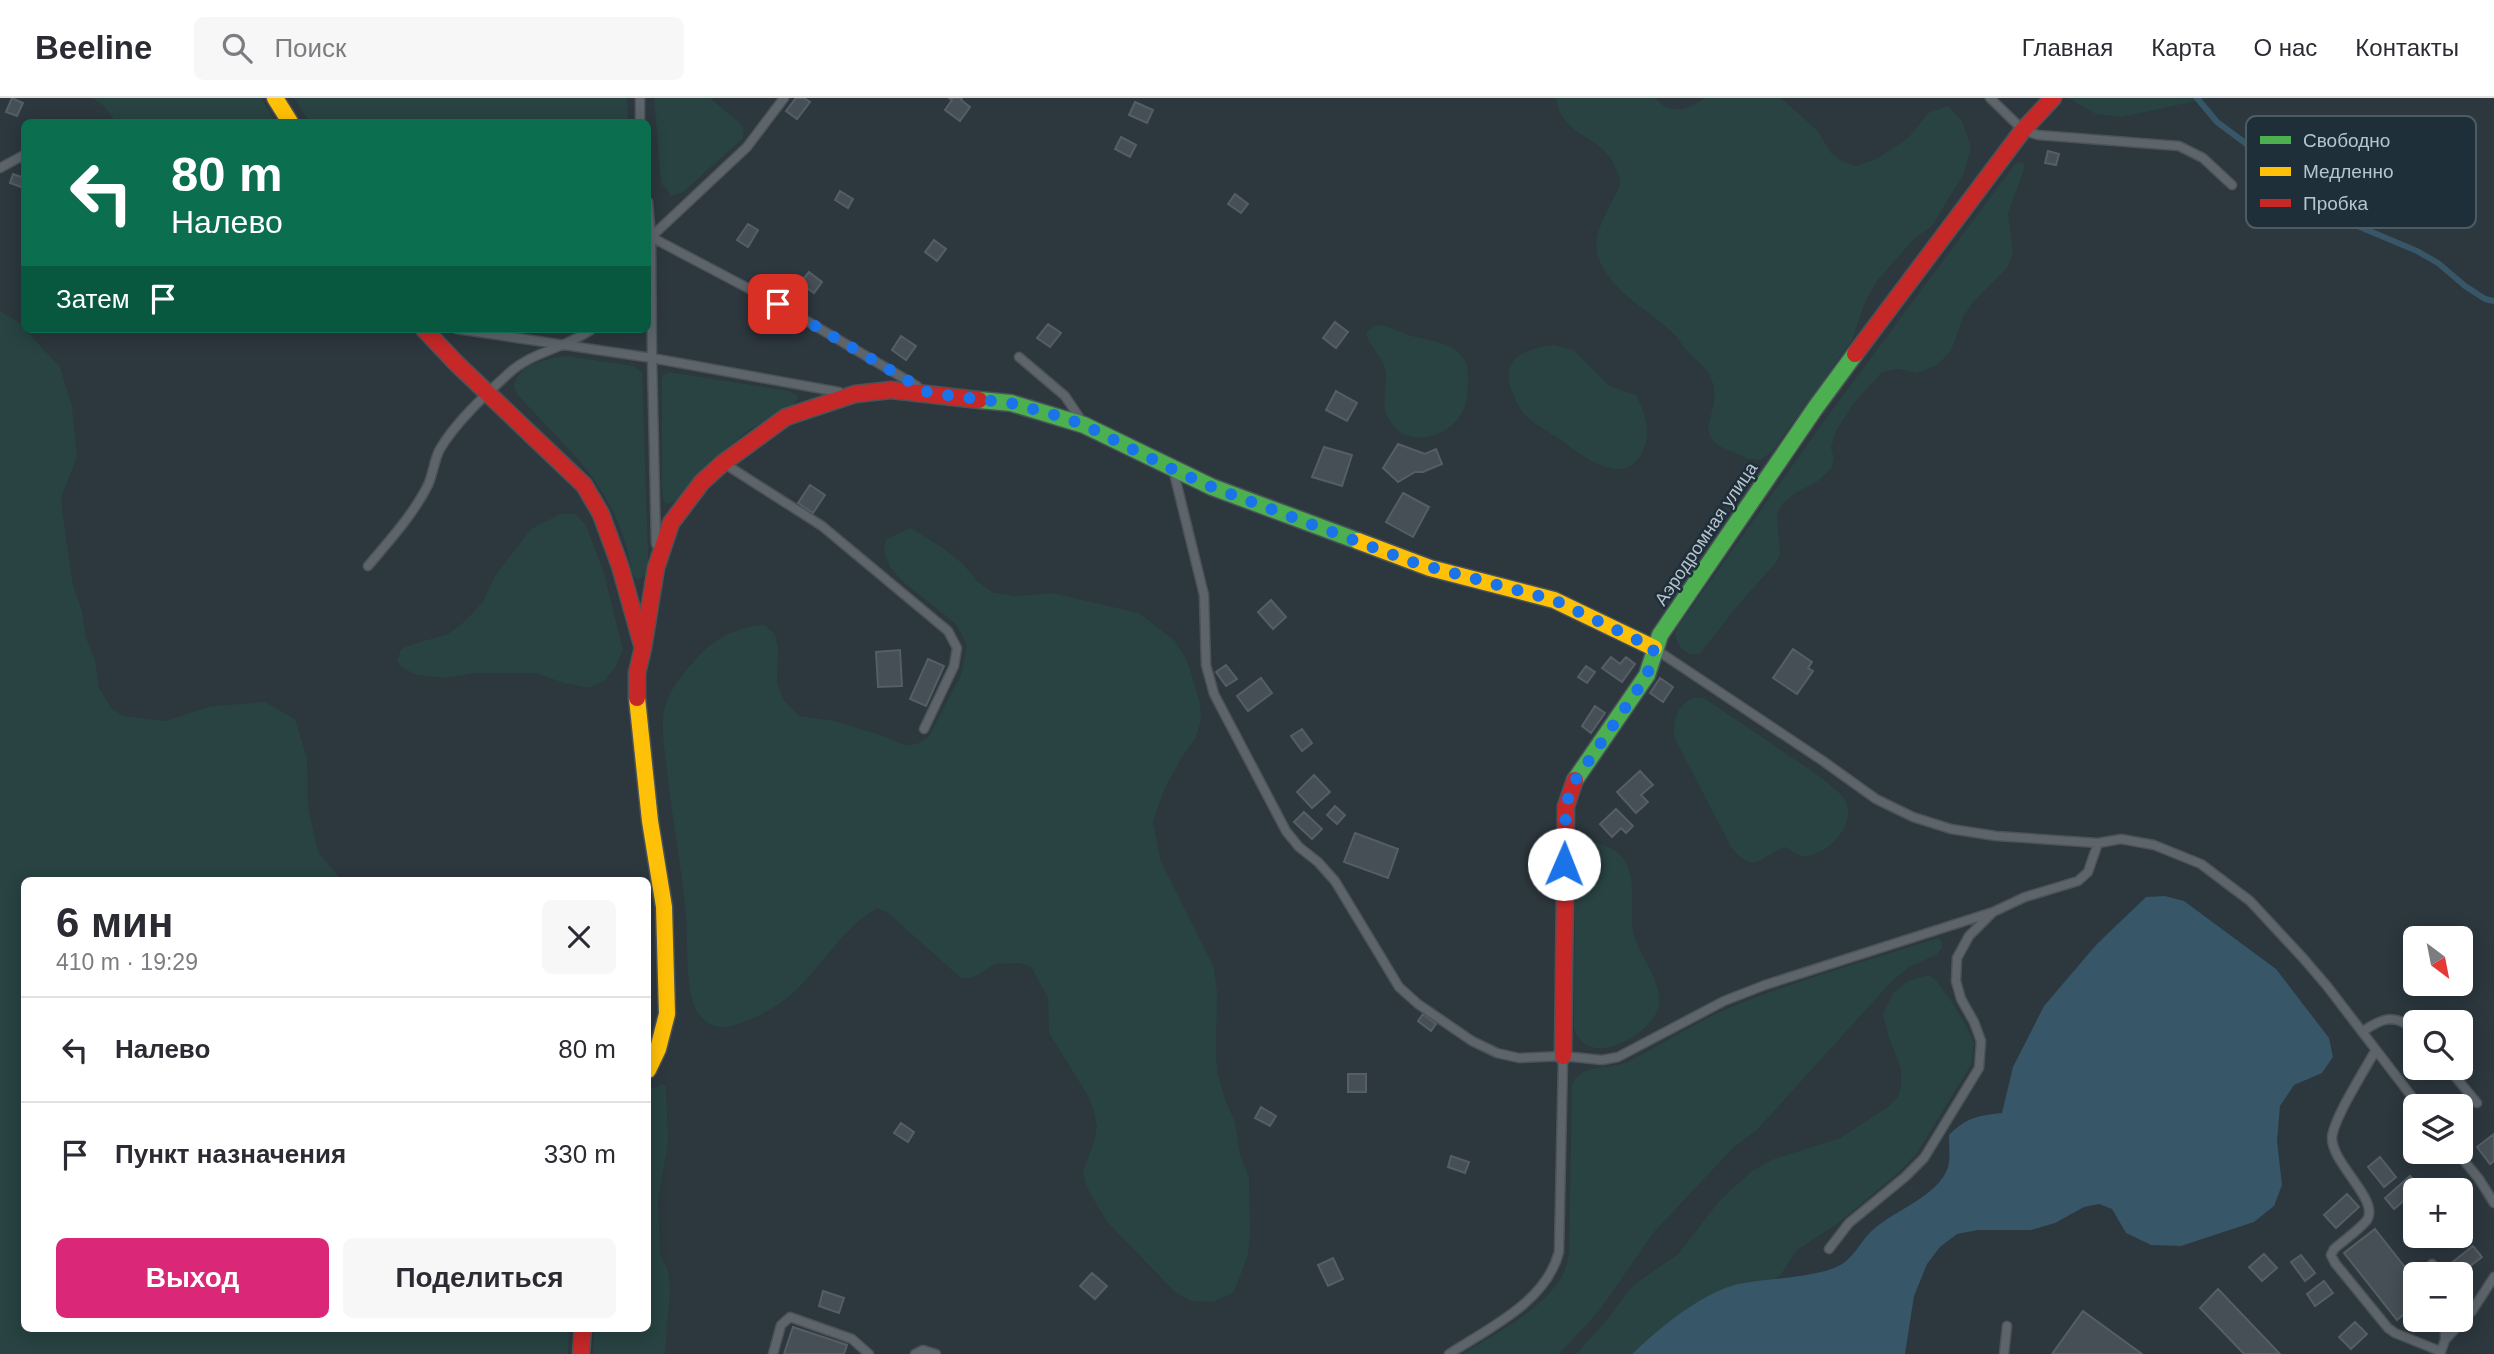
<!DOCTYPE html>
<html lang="ru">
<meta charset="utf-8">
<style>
body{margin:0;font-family:Helvetica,sans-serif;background:#f7f7f7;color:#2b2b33;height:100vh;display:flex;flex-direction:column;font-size:26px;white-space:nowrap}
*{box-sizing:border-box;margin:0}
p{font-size:23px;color:#7c7c81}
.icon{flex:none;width:38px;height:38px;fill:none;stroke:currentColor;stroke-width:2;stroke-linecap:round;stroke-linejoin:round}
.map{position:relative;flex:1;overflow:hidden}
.details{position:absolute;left:21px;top:779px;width:630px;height:455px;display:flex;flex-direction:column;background:#fff;border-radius:10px;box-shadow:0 4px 18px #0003}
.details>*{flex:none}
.guide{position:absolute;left:21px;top:21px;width:630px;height:214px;border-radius:10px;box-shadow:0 4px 18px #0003;background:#0b6e4f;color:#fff;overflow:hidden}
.needle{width:46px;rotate:148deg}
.fabs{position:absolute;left:2403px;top:828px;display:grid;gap:14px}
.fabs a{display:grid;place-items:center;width:70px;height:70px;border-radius:10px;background:#fff;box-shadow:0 4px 18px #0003;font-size:35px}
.pin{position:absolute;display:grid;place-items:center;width:60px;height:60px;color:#fff;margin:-30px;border-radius:14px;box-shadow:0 4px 10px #0006}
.me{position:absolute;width:77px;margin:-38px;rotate:1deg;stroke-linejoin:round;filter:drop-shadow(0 0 5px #0008)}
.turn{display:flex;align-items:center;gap:24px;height:147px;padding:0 35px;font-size:32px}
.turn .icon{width:91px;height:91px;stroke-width:2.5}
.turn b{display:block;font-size:49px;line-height:60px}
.then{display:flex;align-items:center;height:66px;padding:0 35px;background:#0003;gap:14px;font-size:26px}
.round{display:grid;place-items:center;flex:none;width:74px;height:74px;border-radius:10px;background:#f7f7f7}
.summary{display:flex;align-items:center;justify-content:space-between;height:119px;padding:0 35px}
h1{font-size:42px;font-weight:800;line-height:52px}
.button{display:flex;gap:14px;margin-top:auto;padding:14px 35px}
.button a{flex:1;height:80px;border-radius:10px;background:#db2777;color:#fff;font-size:28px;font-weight:800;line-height:80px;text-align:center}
.button a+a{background:#f7f7f7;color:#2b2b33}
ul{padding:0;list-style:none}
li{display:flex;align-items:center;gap:21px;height:105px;padding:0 35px;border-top:2px solid #e1e1e2}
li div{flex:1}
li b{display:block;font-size:26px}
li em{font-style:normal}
header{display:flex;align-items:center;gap:42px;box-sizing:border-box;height:98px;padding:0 35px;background:#fff;border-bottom:2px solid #e1e1e2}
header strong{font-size:33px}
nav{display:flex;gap:38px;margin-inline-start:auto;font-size:24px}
.search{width:490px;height:63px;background:#f7f7f7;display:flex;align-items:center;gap:18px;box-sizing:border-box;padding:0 24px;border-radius:10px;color:#7c7c81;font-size:26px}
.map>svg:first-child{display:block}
.green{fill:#284342}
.water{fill:#375668}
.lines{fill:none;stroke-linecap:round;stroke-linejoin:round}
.stream{stroke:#375668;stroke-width:6}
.building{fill:#464f55;stroke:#545e64;stroke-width:2}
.lane-casing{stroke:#4b5258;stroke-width:11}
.fast-casing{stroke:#4b5258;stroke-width:19}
.slow-casing{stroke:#4b5258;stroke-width:19}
.jam-casing{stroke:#4b5258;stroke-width:19}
.lane{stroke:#5d656b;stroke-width:8}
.fast{stroke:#4caf50;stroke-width:16}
.slow{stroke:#ffc107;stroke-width:16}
.jam{stroke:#c62828;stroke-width:16}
.route{stroke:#1a73e8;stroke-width:12;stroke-dasharray:0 21.6}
.labels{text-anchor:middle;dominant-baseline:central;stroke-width:5;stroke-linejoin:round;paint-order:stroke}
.street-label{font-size:18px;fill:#b7c4cd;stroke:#1e2f39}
.key{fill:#1e2f39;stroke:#4c5c65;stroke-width:2}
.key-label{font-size:19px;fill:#b7c4cd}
</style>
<header>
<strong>Beeline</strong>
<div class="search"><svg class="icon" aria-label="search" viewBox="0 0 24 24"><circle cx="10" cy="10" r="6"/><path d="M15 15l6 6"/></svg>Поиск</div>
<nav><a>Главная</a><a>Карта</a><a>О нас</a><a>Контакты</a></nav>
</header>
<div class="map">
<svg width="2494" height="1256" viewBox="0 0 2494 1256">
<rect width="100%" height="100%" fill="#2c373e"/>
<!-- green -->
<path class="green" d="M92 0H261L276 24H116L103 7Z
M294 0H627L628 24H309Z
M654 0H710L741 26 744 32 742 41 682 95 671 98 661 85Z
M1556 0H1655C1669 17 1689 13 1704 0H1781L1818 33 1831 55 1844 64 1856 68 1876 61 1908 40 1928 15 1948 8 1962 23 1971 49 1964 75 1932 128 1915 140 1877 183 1865 204 1852 242 1772 354 1760 362 1749 361 1721 349 1713 343 1708 333C1709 317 1718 303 1713 286 1710 273 1700 266 1691 257 1684 251 1680 242 1674 236 1650 213 1616 197 1601 166 1589 142 1603 122 1613 101 1615 97 1619 91 1620 86 1621 80 1616 71 1614 66 1599 36 1561 39 1556 0Z
M2068 0H2210L2122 19 2096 16Z
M2020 64 2024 66V72L2008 115 2013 154 2008 169 1974 203 1963 219 1951 253 1937 267 1917 275 1898 271 1882 274 1851 309 1836 333 1831 350 1834 360 1832 370 1818 383 1794 396 1783 405 1777 416 1780 457 1774 467 1738 507 1700 556C1686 558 1680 552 1675 538L1677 530 1824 323 2015 66Z
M0 213 17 223 60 269 72 308 77 359 61 400 65 433 73 487 82 513 86 540 95 562 99 590 112 611 124 618 165 623 212 608 265 604 295 621 307 660 308 709 318 754 342 782H24V1230H569L568 1256H0Z
M1377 227C1389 228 1400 234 1412 238 1427 242 1450 244 1461 257 1468 263 1468 273 1468 282 1468 292 1468 303 1463 313 1448 342 1403 353 1387 318 1380 304 1389 286 1385 271 1382 257 1368 248 1366 234Z
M1554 247 1573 252 1608 287 1636 297C1645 315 1652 333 1643 353 1638 365 1627 373 1614 371 1595 368 1577 354 1562 343 1551 335 1537 328 1527 319 1521 313 1516 304 1513 296 1498 261 1523 251 1554 247Z
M567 258 633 268 642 274 648 454C648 465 650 479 637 482L632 475C618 389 571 356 517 296L514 289C517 265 548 261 567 258Z
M669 274 789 293 797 297 798 301 794 306 746 334 717 359 675 403 666 406 663 402 662 393V280L663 277Z
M560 416H575L586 427 604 475 623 552 615 570 605 582 590 590 564 585 535 575H475L445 580 418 577 402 570 397 563 401 551 413 546 448 536 465 523 483 504 495 478 531 431Z
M911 430 943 450 963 466 977 483 992 494 1015 498 1052 495 1139 515 1175 543 1187 562 1200 605 1201 622 1195 641 1182 659 1165 690 1153 723 1161 764 1214 870 1217 894 1216 960 1218 976 1225 1001 1235 1024 1240 1056 1249 1080 1250 1136 1248 1157 1234 1194 1213 1204 1191 1203 1175 1194 1107 1124 1086 1088 1083 1074 1095 1040 1097 1028 1094 1013 1088 998 1049 935 1048 900 1031 869 1020 865 995 866 974 879 962 881 888 815 877 810C825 842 814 896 751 921 742 925 730 930 720 929 698 926 691 905 689 886 686 859 688 832 685 806 680 762 672 718 667 674 665 651 658 622 668 600 674 586 686 572 696 561 712 541 740 527 765 527L775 536 778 550 777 585 784 602 799 618 835 623 887 639 904 647 917 646 929 638 961 577 967 547 956 526 902 483 890 469 884 453 886 441Z
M1693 600H1704C1731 618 1758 636 1785 655 1804 668 1825 680 1841 697 1863 720 1830 758 1804 758 1797 758 1791 752 1785 749 1760 758 1755 779 1731 749L1674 639C1673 623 1677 607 1693 600Z
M1592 744C1608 748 1620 752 1627 767 1638 791 1627 817 1635 841 1643 862 1661 883 1659 907 1656 933 1589 975 1574 931L1575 750 1579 746Z
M1938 840 1942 844V850L1936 857 1909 869 1892 883 1756 1033 1735 1048 1654 1134 1599 1213 1559 1256H1463C1495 1235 1547 1210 1564 1174 1567 1168 1568 1160 1569 1153L1572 987C1581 965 1608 972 1627 964 1662 947 1695 924 1731 909 1798 882 1869 862 1938 840Z
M1928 877 1936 882 1952 904 1966 927 1974 945 1971 967 1917 1055 1899 1074 1837 1126 1797 1152 1780 1178 1771 1183 1741 1185 1652 1237 1632 1256H1576L1606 1223 1632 1188 1678 1156 1720 1102 1752 1073 1771 1062 1840 1040 1888 1009 1898 999 1901 989V971L1889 940 1883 916 1894 894 1908 883Z
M662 986 666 989 668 1045 658 1101 660 1157 668 1172 670 1191 665 1256H593L595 1230H648V995L653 990Z"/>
<!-- water -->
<path class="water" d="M2165 798 2184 803 2276 871 2329 940 2333 959 2322 975 2294 987 2280 1008 2277 1043 2282 1087 2274 1108 2254 1124 2181 1148 2151 1147 2126 1135 2112 1111 2099 1106 2084 1109 2055 1125 2031 1132H1978L1957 1136 1940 1149 1927 1166 1914 1198 1905 1256H1632C1658 1231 1707 1190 1744 1185 1772 1180 1807 1180 1834 1170 1854 1163 1860 1142 1875 1130 1897 1111 1945 1095 1949 1064 1950 1056 1949 1046 1949 1037 1967 1019 1977 1018 2002 1015L2013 969 2044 908 2097 846 2146 799Z"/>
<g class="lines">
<!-- stream -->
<path class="stream" d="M2197 0 2217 24 2268 62 2290 87 2317 111 2417 153 2438 165 2465 188 2485 201 2494 203"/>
</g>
<!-- building -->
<path class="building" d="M12 0 23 5 17 18 6 14Z
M796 0H804L810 4 797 21 786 13Z
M949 0H962L961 2 970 9 960 23 945 12 952 2Z
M1135 4 1153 12 1147 25 1129 17Z
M1121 39 1136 47 1130 59 1115 51Z
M2048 53 2059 56 2056 67 2045 65Z
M13 76 24 80V90L10 85Z
M840 93 853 101 848 110 835 102Z
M1235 96 1248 106 1241 115 1228 106Z
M748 126 758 132 748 149 737 142Z
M934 142 946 151 937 163 925 154Z
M809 174 822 184 814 195 800 185Z
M1335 224 1348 234 1336 250 1323 240Z
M1048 226 1061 235 1050 249 1037 240Z
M901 238 916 248 906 262 892 252Z
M1336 293 1357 305 1347 323 1326 312Z
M1398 346 1425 356 1436 351 1442 366 1423 374H1415L1398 384 1383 370Z
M1324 349 1352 357 1342 388 1312 379Z
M810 387 825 397 813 415 798 405Z
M1403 395 1429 409 1413 439 1386 424Z
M1271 502 1286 519 1273 531 1258 514Z
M1793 551 1812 564 1808 570 1813 573 1797 596 1773 580Z
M900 552 902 588 878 589 876 554Z
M1611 559 1620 566 1626 559 1635 566 1622 584 1602 570Z
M928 561 944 568 926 608 910 601Z
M1226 567 1237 581 1226 588 1216 574Z
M1586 568 1595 574 1587 585 1578 579Z
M1261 580 1272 595 1248 613 1237 598Z
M1660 580 1673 589 1663 604 1650 595Z
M1595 608 1605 615 1591 635 1582 628Z
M1302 631 1312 645 1302 653 1291 638Z
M1640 673 1653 687 1641 697 1648 704 1636 715 1617 694Z
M1314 677 1330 694 1312 710 1297 694Z
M1335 708 1345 717 1337 726 1327 717Z
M1616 711 1633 728 1626 735 1621 730 1612 739 1600 726Z
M1304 714 1322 731 1312 741 1294 724Z
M1355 735 1398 751 1388 780 1344 764Z
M1423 916 1436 926 1431 933 1418 923Z
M1348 976H1366V994H1348Z
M1261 1009 1276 1018 1270 1028 1255 1020Z
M901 1025 914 1034 908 1044 894 1035Z
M2494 1036V1063L2490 1066 2477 1049Z
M1451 1058 1469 1064 1465 1075 1448 1069Z
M2380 1059 2396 1079 2384 1089 2368 1069Z
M2410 1078 2420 1089 2394 1111 2385 1100Z
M2347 1096 2359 1109 2336 1130 2324 1117Z
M2375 1131 2415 1182V1207L2397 1222 2344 1155Z
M2473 1148 2482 1159 2460 1176H2457L2449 1167Z
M2264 1156 2277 1170 2262 1183 2249 1169Z
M2301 1157 2315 1175 2305 1183 2291 1164Z
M1333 1160 1343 1181 1328 1188 1318 1167Z
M1092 1175 1107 1188 1095 1201 1080 1188Z
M2324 1183 2333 1195 2315 1208 2307 1196Z
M2218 1191 2280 1256H2244L2200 1210Z
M823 1193 844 1200 839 1215 819 1208Z
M2083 1213 2142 1256H2052Z
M2355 1224 2367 1236 2351 1251 2339 1239Z
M793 1229 847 1247 844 1256H784Z"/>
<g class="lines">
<!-- lane casing -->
<g class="lane-casing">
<path id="lane" d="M640 0V24
M1990 0 2023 32 2038 37 2179 48 2203 60 2232 87
M0 70 24 57
M648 104 651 139 747 49 784 0
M457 231 652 260 656 446
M1019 259 1065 298 1081 322
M839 294 652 260 651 139 778 206 917 288
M725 366 822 428 948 533 957 550 954 568 924 631
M1174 375 1204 497 1206 567 1214 596 1286 733 1299 749 1318 764 1335 783 1399 889 1418 906 1472 943 1497 955 1519 960 1563 958 1602 962 1618 959 1724 903 1765 887 1993 814
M368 468C389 443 413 417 428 387 433 376 434 362 440 351 456 324 484 298 508 276 532 253 565 251 592 231
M1658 553 1823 663 1876 701 1913 719 1951 731 1996 738 2098 745 2121 741 2154 747 2201 766 2250 803 2303 860 2327 888 2419 1008
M2362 934C2382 920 2394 915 2415 932
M2375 953C2365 972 2333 1021 2332 1040 2332 1066 2380 1102 2367 1122 2359 1132 2344 1142 2334 1151L2331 1157 2335 1165 2388 1230 2395 1235 2440 1253
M2448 970 2477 1005
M2457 1054 2479 1081 2494 1105
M1829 1151 1849 1125 1905 1079 1924 1060 1979 970 1981 943 1974 924 1961 901 1956 883 1957 860 1969 838 1993 814 2025 799 2078 783 2088 774 2098 745
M2432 1166 2439 1176
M2445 1222V1242
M773 1256 781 1227 790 1219 852 1241 869 1256
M915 1256 923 1252 936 1256
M1449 1256C1489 1230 1546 1204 1559 1154L1563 958
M2004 1256 2007 1228
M2440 1256 2445 1242 2472 1213 2494 1179"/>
</g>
<!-- fast casing -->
<g class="fast-casing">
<path id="fast" d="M979 302 1011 305 1084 327 1212 389 1358 443
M1575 682 1647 577 1660 537 1816 309 1855 256"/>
</g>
<!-- slow casing -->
<g class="slow-casing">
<path id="slow" d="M275 0 290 24
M1358 443 1430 470 1554 502 1654 550
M637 600 650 723 664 809 667 916 658 951 648 972"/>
</g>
<!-- jam casing -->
<g class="jam-casing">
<path id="jam" d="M424 231 456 265 584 387 601 416 620 468 643 550 637 575V600
M1855 256 2023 32 2053 0
M643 550 656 470 671 425 702 384 723 365 786 319 855 296 891 292 979 302
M1563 958 1566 708 1575 682
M581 1256 583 1230"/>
</g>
<!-- lane -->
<use href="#lane" class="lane"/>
<!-- fast -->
<use href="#fast" class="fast"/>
<!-- slow -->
<use href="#slow" class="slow"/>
<!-- jam -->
<use href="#jam" class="jam"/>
</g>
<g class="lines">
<!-- route -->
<path class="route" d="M778 206 929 295 1010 305 1059 318 1084 327 1174 372 1212 389 1412 464 1554 502 1654 550 1647 578 1572 687 1566 708 1564 766"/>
</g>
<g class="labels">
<!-- street labels -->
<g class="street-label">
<text transform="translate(1706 436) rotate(-56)">Аэродромная улица</text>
</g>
</g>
<!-- legend -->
<rect x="2246" y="18" width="230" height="112" rx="10" class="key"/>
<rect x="2260" y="38" width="31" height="8" fill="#4caf50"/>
<rect x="2260" y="69" width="31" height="9" fill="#ffc107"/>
<rect x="2260" y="101" width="31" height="8" fill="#c62828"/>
<g class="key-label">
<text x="2303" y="49">Свободно</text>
<text x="2303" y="80">Медленно</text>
<text x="2303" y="112">Пробка</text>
</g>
</svg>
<div class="fabs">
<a><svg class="needle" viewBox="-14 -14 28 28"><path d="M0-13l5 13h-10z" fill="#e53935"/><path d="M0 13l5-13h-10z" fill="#7c7c81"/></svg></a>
<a><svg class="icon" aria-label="search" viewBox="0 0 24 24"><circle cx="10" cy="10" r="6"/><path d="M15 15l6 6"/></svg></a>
<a><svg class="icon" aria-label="layers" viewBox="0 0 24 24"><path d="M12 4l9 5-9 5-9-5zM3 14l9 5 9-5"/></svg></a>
<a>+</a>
<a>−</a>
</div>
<div class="pin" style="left:778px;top:206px;background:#d93025"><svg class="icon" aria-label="arrive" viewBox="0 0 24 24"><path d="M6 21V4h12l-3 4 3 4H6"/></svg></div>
<svg class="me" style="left:1564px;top:766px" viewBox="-20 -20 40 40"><circle r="19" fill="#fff"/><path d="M0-13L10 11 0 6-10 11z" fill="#1a73e8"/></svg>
<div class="guide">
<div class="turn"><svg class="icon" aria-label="left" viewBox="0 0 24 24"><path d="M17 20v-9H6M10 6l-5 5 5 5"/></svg><div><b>80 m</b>Налево</div></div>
<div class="then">Затем<svg class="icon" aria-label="arrive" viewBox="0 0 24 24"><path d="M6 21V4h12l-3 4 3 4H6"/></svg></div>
</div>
<section class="details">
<div class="summary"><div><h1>6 мин</h1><p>410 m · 19:29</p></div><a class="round"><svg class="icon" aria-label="close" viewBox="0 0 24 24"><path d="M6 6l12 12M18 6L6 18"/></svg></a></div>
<ul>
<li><svg class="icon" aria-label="left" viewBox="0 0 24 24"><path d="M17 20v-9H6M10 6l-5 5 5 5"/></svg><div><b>Налево</b></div><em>80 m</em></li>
<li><svg class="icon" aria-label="arrive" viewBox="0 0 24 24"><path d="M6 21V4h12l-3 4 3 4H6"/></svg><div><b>Пункт назначения</b></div><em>330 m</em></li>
</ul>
<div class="button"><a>Выход</a><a>Поделиться</a></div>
</section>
</div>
